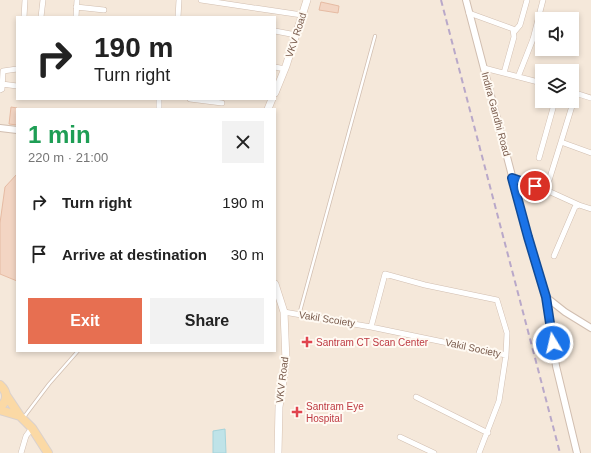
<!DOCTYPE html>
<meta charset="utf-8">
<style>
body{margin:0;font-family:Helvetica,sans-serif;background:#f2f2f2;color:#222;height:100vh;display:flex;flex-direction:column;font-size:15px;white-space:nowrap}
*{box-sizing:border-box;margin:0}
p{font-size:13px;color:#767676}
.icon{flex:none;width:22px;height:22px;fill:none;stroke:currentColor;stroke-width:2;stroke-linecap:round;stroke-linejoin:round}
.map{position:relative;flex:1;overflow:hidden}
.sheet{position:absolute;left:16px;top:108px;width:260px;height:244px;display:flex;flex-direction:column;background:#fff;border-radius:0px;box-shadow:0 2px 6px #0003}
.sheet>*{flex:none}
.guide{position:absolute;left:16px;top:16px;width:260px;height:84px;border-radius:0px;box-shadow:0 2px 6px #0003;background:#fff;color:#222;overflow:hidden}
.buttons{position:absolute;left:535px;top:12px;display:grid;gap:8px}
.buttons a{display:grid;place-items:center;width:44px;height:44px;border-radius:0px;background:#fff;box-shadow:0 2px 6px #0003;font-size:20px}
.pin{position:absolute;display:grid;place-items:center;width:34px;height:34px;color:#fff;margin:-17px;border:2px solid #fff;border-radius:50%;box-shadow:0 1px 4px #0007}
.me{position:absolute;width:44px;margin:-22px;rotate:351deg;stroke-linejoin:round;filter:drop-shadow(0 0 3px #0008)}
.turn{display:flex;align-items:center;gap:14px;height:84px;padding:0 12px;font-size:18px}
.turn .icon{width:52px;height:52px;stroke-width:2.5}
.turn b{display:block;font-size:28px;line-height:34px}
.round{display:grid;place-items:center;flex:none;width:42px;height:42px;border-radius:0px;background:#f2f2f2}
.head{display:flex;align-items:center;justify-content:space-between;height:68px;padding:0 12px}
h1{font-size:24px;font-weight:800;line-height:30px;color:#1e9e55}
.primary-button{display:flex;gap:8px;margin-top:auto;padding:8px 12px}
.primary-button a{flex:1;height:46px;border-radius:0px;background:#e76f51;color:#fff;font-size:16px;font-weight:800;line-height:46px;text-align:center}
.primary-button a+a{background:#f2f2f2;color:#222}
ul{padding:0;list-style:none}
li{display:flex;align-items:center;gap:12px;height:52px;padding:0 12px}
li div{flex:1}
li b{display:block;font-size:15px}
li em{font-style:normal}
.map>svg:first-child{display:block}
.residential{fill:#f5e8da;fill-rule:evenodd}
.water{fill:#bfe3e8;stroke:#a5d3da}
.building{fill:#f3d5c3;stroke:#e6bba3}
.lines{fill:none;stroke-linecap:round;stroke-linejoin:round}
.service-casing{stroke:#d1beb0;stroke-width:4}
.minor-casing{stroke:#d1beb0;stroke-width:6}
.tertiary-casing{stroke:#d1beb0;stroke-width:8}
.secondary-casing{stroke:#d6c0b0;stroke-width:8}
.primary-casing{stroke:#dad1cd;stroke-width:10}
.service{stroke:#fff;stroke-width:2.5}
.minor{stroke:#fff;stroke-width:5}
.tertiary{stroke:#fff;stroke-width:6}
.secondary{stroke:#fff;stroke-width:7}
.primary{stroke:#fbd9a5;stroke-width:8}
.rail{stroke:#b9a8c9;stroke-width:2;stroke-dasharray:6 4;stroke-linecap:butt}
.route-casing{stroke:#114b97;stroke-width:10}
.route{stroke:#1a73e8;stroke-width:7}
.health-dot{fill:#e0444e;stroke:#fffaf3;stroke-width:1.5}
.labels{text-anchor:middle;dominant-baseline:central;stroke-width:4;stroke-linejoin:round;paint-order:stroke}
.street-label{font-size:10px;fill:#7a5c4d;stroke:#fffaf3}
.health-label{font-size:10px;fill:#be3a42;stroke:#fffaf3;text-anchor:start}
</style>
<div class="map">
<svg width="591" height="453" viewBox="0 0 591 453">
<rect width="100%" height="100%" fill="#fdf6ec"/>
<!-- residential -->
<path class="residential" d="M0 0H591V453H0ZM17 17H275V99H17ZM542 19H572V49H542ZM542 71H572V101H542ZM17 109H275V351H17Z"/>
<!-- water -->
<path class="water" d="M225 429 226 453H213V431Z"/>
<!-- building -->
<path class="building" d="M321 2 339 6 338 13 319 10Z
M11 107 17 108V125L9 124Z
M17 174V281L0 274V223L5 187Z"/>
<g class="lines">
<!-- service casing -->
<g class="service-casing">
<path id="service" d="M299 315 375 36
M24 417 49 384 78 351"/>
</g>
<!-- minor casing -->
<g class="minor-casing">
<path id="minor" d="M201 0 302 15
M76 7 104 10
M469 13 513 29 514 37 504 73
M24 17 25 0
M41 17 43 0
M76 17 77 0
M178 17 179 0
M275 31 296 35
M514 32 520 25 527 0
M275 67 285 69
M484 68 542 83
M518 77 533 39 543 0
M2 84 17 86
M0 90 2 89 3 71 17 69
M572 92 591 98
M190 99 222 103
M159 109V99
M561 142 576 93
M539 158 555 101
M512 178 546 190 561 142 591 153
M546 190 579 205
M554 256 575 207 579 205 591 209
M385 274 425 285 497 300 507 333 506 355 371 327Z
M284 312 371 327
M416 397 488 433
M400 437 434 453
M21 453 26 436 32 428
M479 453 499 401 506 355"/>
</g>
<!-- tertiary casing -->
<g class="tertiary-casing">
<path id="tertiary" d="M466 0 528 237 546 297 556 366 577 453
M0 128 17 130
M546 297 565 312 591 328"/>
</g>
<!-- secondary casing -->
<g class="secondary-casing">
<path id="secondary" d="M275 93 286 66 307 0
M268 109 272 99
M275 284 284 312 286 361 279 407 278 453"/>
</g>
<!-- primary casing -->
<g class="primary-casing">
<path id="primary" d="M0 385C8 392 8 401 0 407
M6 395 20 416 32 428 48 453
M0 410 20 416"/>
</g>
<!-- service -->
<use href="#service" class="service"/>
<!-- minor -->
<use href="#minor" class="minor"/>
<!-- tertiary -->
<use href="#tertiary" class="tertiary"/>
<!-- secondary -->
<use href="#secondary" class="secondary"/>
<!-- primary -->
<use href="#primary" class="primary"/>
<!-- rail -->
<path class="rail" d="M441 0 560 453"/>
</g>
<g class="lines">
<!-- route casing -->
<g class="route-casing">
<path id="route" d="M535 186 512 178 528 237 546 297 553 343"/>
</g>
<!-- route -->
<use href="#route" class="route"/>
</g>
<!-- markers -->
<g class="health-dot">
<path d="M305 336h4v4h4v4h-4v4h-4v-4h-4v-4h4z"/>
<path d="M295 406h4v4h4v4h-4v4h-4v-4h-4v-4h4z"/>
</g>
<g class="labels">
<!-- street labels -->
<g class="street-label">
<text transform="translate(296 35) rotate(-72)">VKV Road</text>
<text transform="translate(496 114) rotate(75)">Indira Gandhi Road</text>
<text transform="translate(327 319) rotate(9)">Vakil Scoiety</text>
<text transform="translate(473 348) rotate(12)">Vakil Society</text>
<text transform="translate(282 380) rotate(-83)">VKV Road</text>
</g>
<!-- health labels -->
<g class="health-label">
<text x="316" y="342">Santram CT Scan Center</text>
<text x="306" y="406">Santram Eye<tspan x="306" dy="12">Hospital</tspan></text>
</g>
</g>
</svg>
<div class="buttons">
<a><svg class="icon" aria-label="sound" viewBox="0 0 24 24"><path d="M4 9h4l5-4v14l-5-4H4zM17 9q2 3 0 6"/></svg></a>
<a><svg class="icon" aria-label="layers" viewBox="0 0 24 24"><path d="M12 4l9 5-9 5-9-5zM3 14l9 5 9-5"/></svg></a>
</div>
<div class="pin" style="left:535px;top:186px;background:#d93025"><svg class="icon" aria-label="arrive" viewBox="0 0 24 24"><path d="M6 21V4h12l-3 4 3 4H6"/></svg></div>
<svg class="me" style="left:553px;top:343px" viewBox="-20 -20 40 40"><circle r="17" fill="#1a73e8" stroke="#fff" stroke-width="3"/><path d="M0-11L8 9 0 5-8 9z" fill="#fff"/></svg>
<div class="guide">
<div class="turn"><svg class="icon" aria-label="right" viewBox="0 0 24 24"><path d="M7 20v-9h11M14 6l5 5-5 5"/></svg><div><b>190 m</b>Turn right</div></div>
</div>
<section class="sheet">
<div class="head"><div><h1>1 min</h1><p>220 m · 21:00</p></div><a class="round"><svg class="icon" aria-label="close" viewBox="0 0 24 24"><path d="M6 6l12 12M18 6L6 18"/></svg></a></div>
<ul>
<li><svg class="icon" aria-label="right" viewBox="0 0 24 24"><path d="M7 20v-9h11M14 6l5 5-5 5"/></svg><div><b>Turn right</b></div><em>190 m</em></li>
<li><svg class="icon" aria-label="arrive" viewBox="0 0 24 24"><path d="M6 21V4h12l-3 4 3 4H6"/></svg><div><b>Arrive at destination</b></div><em>30 m</em></li>
</ul>
<div class="primary-button"><a>Exit</a><a>Share</a></div>
</section>
</div>
